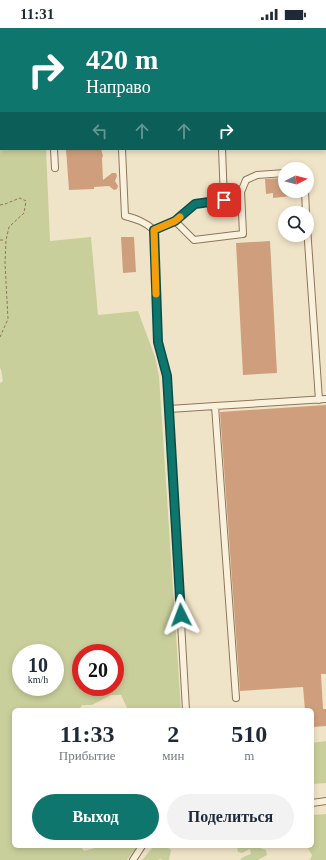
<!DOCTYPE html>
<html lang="ru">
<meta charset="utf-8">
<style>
body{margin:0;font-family:Georgia,serif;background:#f2f2f3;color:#1f2937;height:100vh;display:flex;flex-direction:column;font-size:15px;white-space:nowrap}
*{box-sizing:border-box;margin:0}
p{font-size:13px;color:#747a83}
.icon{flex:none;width:22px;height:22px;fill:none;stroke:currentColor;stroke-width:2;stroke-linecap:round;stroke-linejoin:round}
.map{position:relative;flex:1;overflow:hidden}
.side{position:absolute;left:12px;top:680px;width:302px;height:140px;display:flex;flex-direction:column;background:#fff;border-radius:6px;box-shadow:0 2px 6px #0003}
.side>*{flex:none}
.top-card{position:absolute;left:0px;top:0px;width:326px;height:122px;box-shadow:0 2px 6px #0003;background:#0f766e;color:#fff;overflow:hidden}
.needle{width:26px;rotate:84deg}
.controls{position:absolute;left:278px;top:134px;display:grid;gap:8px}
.controls a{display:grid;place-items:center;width:36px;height:36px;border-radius:50%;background:#fff;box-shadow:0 2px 6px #0003;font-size:20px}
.speed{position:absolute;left:12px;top:616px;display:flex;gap:8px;font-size:20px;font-weight:700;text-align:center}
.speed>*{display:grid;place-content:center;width:52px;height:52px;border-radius:50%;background:#fff;box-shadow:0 2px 6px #0003;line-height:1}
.speed small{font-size:10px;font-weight:400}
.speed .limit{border:6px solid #d22;background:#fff;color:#111}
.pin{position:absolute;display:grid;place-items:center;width:34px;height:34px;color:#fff;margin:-17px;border-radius:8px;box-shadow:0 2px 6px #0006}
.me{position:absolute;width:44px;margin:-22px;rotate:357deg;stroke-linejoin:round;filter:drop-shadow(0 0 3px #0008)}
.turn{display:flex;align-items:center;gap:14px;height:84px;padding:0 20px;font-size:18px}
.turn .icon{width:52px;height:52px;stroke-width:2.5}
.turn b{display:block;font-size:28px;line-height:34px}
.lanes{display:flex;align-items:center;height:38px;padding:0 20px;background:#0003;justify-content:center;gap:20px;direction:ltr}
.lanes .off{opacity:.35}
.eta{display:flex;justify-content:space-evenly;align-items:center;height:68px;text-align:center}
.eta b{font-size:24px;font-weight:700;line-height:28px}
.primary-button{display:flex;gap:8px;margin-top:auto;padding:8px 20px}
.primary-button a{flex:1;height:46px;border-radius:24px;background:#0f766e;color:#fff;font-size:16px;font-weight:700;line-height:46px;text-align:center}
.primary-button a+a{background:#f2f2f3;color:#1f2937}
.status{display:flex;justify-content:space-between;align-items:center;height:28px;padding:0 20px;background:#fff;direction:ltr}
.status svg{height:11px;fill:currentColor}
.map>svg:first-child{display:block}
.green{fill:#c9cf9b;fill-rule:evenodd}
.building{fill:#cf9f7d}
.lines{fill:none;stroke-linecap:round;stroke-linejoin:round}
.minor-casing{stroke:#8d765c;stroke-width:8}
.path{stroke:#8d765c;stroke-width:1;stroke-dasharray:3 2;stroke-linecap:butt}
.minor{stroke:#faf1dc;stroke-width:6}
.route-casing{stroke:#0a4d48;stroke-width:10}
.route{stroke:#0f766e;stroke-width:7}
.slow{stroke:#f59e0b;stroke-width:7}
</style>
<div class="status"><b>11:31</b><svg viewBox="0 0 49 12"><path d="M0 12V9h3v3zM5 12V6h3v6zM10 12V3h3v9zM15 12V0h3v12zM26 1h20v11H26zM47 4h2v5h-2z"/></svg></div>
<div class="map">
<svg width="326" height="832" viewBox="0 0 326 832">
<rect width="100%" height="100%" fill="#f0e4c8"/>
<!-- green -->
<path class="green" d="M262 0H326V97L325 96V1H263Z
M0 6 1 7V121H46L50 213 91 209 98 287 138 283 155 329 159 348 181 682H128L121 667H111L92 677H82L79 682H14V818H80L84 823 95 820 97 818H137L127 832H0V355L3 353 1 342 0 340ZM21 625H55V659H21ZM81 625H115V659H81Z
M326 713V755L312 756V715Z
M326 786V832H310L312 827 307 819 304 818H312V787Z
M154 818H166L171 822 169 832H163L160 831 158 832H142Z
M237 818H260V820L266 822 267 827 258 832H240L243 829 251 826 250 821 242 825 238 824Z"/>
<!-- building -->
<path class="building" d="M66 121H101L103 128 102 130 103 152 112 145H116L117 148 115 153 118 158 117 161 114 162 109 158 94 159V161L69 162Z
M285 150V163H290L291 168 273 170V165L266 166 265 151Z
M121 209H134L136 244 123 245Z
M270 213 277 345 243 347 236 215Z
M326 377V646H321L323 681H326V698L312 699V682H305L303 659 240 663 220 384Z"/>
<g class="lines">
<!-- minor casing -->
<g class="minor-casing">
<path id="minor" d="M216 0V1
M195 1V0
M54 121 55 140
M122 121 125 188C137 191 145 194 154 202L158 314 167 348 186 682
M305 163 306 185
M175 193 194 212 243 206 241 164 246 152 257 147 285 145
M307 199 319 372
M154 202 175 193 195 176 224 172 222 121
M215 378 326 371
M169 381 215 378 236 670
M312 775 326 773
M133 832 142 818"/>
</g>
<!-- path -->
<path class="path" d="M3 0 5 1
M0 177 5 176 20 170 26 173 24 185 9 199 6 212 5 235 8 291 0 309
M0 212H5"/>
<!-- minor -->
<use href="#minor" class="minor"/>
</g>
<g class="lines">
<!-- route casing -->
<g class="route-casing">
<path id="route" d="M181 587 167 348 158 314 154 202 175 193 195 176 224 172"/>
</g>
<!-- route -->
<use href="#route" class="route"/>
<!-- slow -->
<path class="slow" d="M156 266 154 202 175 193 180 189"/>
</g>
</svg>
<div class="controls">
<a><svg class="needle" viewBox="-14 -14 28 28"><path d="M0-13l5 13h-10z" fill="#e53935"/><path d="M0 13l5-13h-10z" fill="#747a83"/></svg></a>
<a><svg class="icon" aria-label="search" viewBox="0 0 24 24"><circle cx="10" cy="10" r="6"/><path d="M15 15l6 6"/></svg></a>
</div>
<div class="speed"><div>10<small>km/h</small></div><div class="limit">20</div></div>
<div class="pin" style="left:224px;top:172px;background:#d93025"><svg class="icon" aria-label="arrive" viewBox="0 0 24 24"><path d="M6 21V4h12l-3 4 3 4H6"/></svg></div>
<svg class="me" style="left:181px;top:587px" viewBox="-20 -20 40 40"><path d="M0-17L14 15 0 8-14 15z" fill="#0f766e" stroke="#fff" stroke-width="4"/></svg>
<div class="top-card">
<div class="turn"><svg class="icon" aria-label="right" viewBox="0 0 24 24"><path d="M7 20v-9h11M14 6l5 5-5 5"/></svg><div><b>420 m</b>Направо</div></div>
<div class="lanes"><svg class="icon off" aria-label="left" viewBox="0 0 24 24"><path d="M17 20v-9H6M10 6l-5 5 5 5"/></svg><svg class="icon off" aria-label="ahead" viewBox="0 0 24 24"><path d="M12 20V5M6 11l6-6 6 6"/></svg><svg class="icon off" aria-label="ahead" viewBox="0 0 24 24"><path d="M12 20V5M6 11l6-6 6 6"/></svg><svg class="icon" aria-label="right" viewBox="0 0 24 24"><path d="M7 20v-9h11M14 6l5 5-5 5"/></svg></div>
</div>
<section class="side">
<div class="eta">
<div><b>11:33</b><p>Прибытие</p></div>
<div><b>2</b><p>мин</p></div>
<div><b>510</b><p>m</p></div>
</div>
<div class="primary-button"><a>Выход</a><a>Поделиться</a></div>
</section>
</div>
